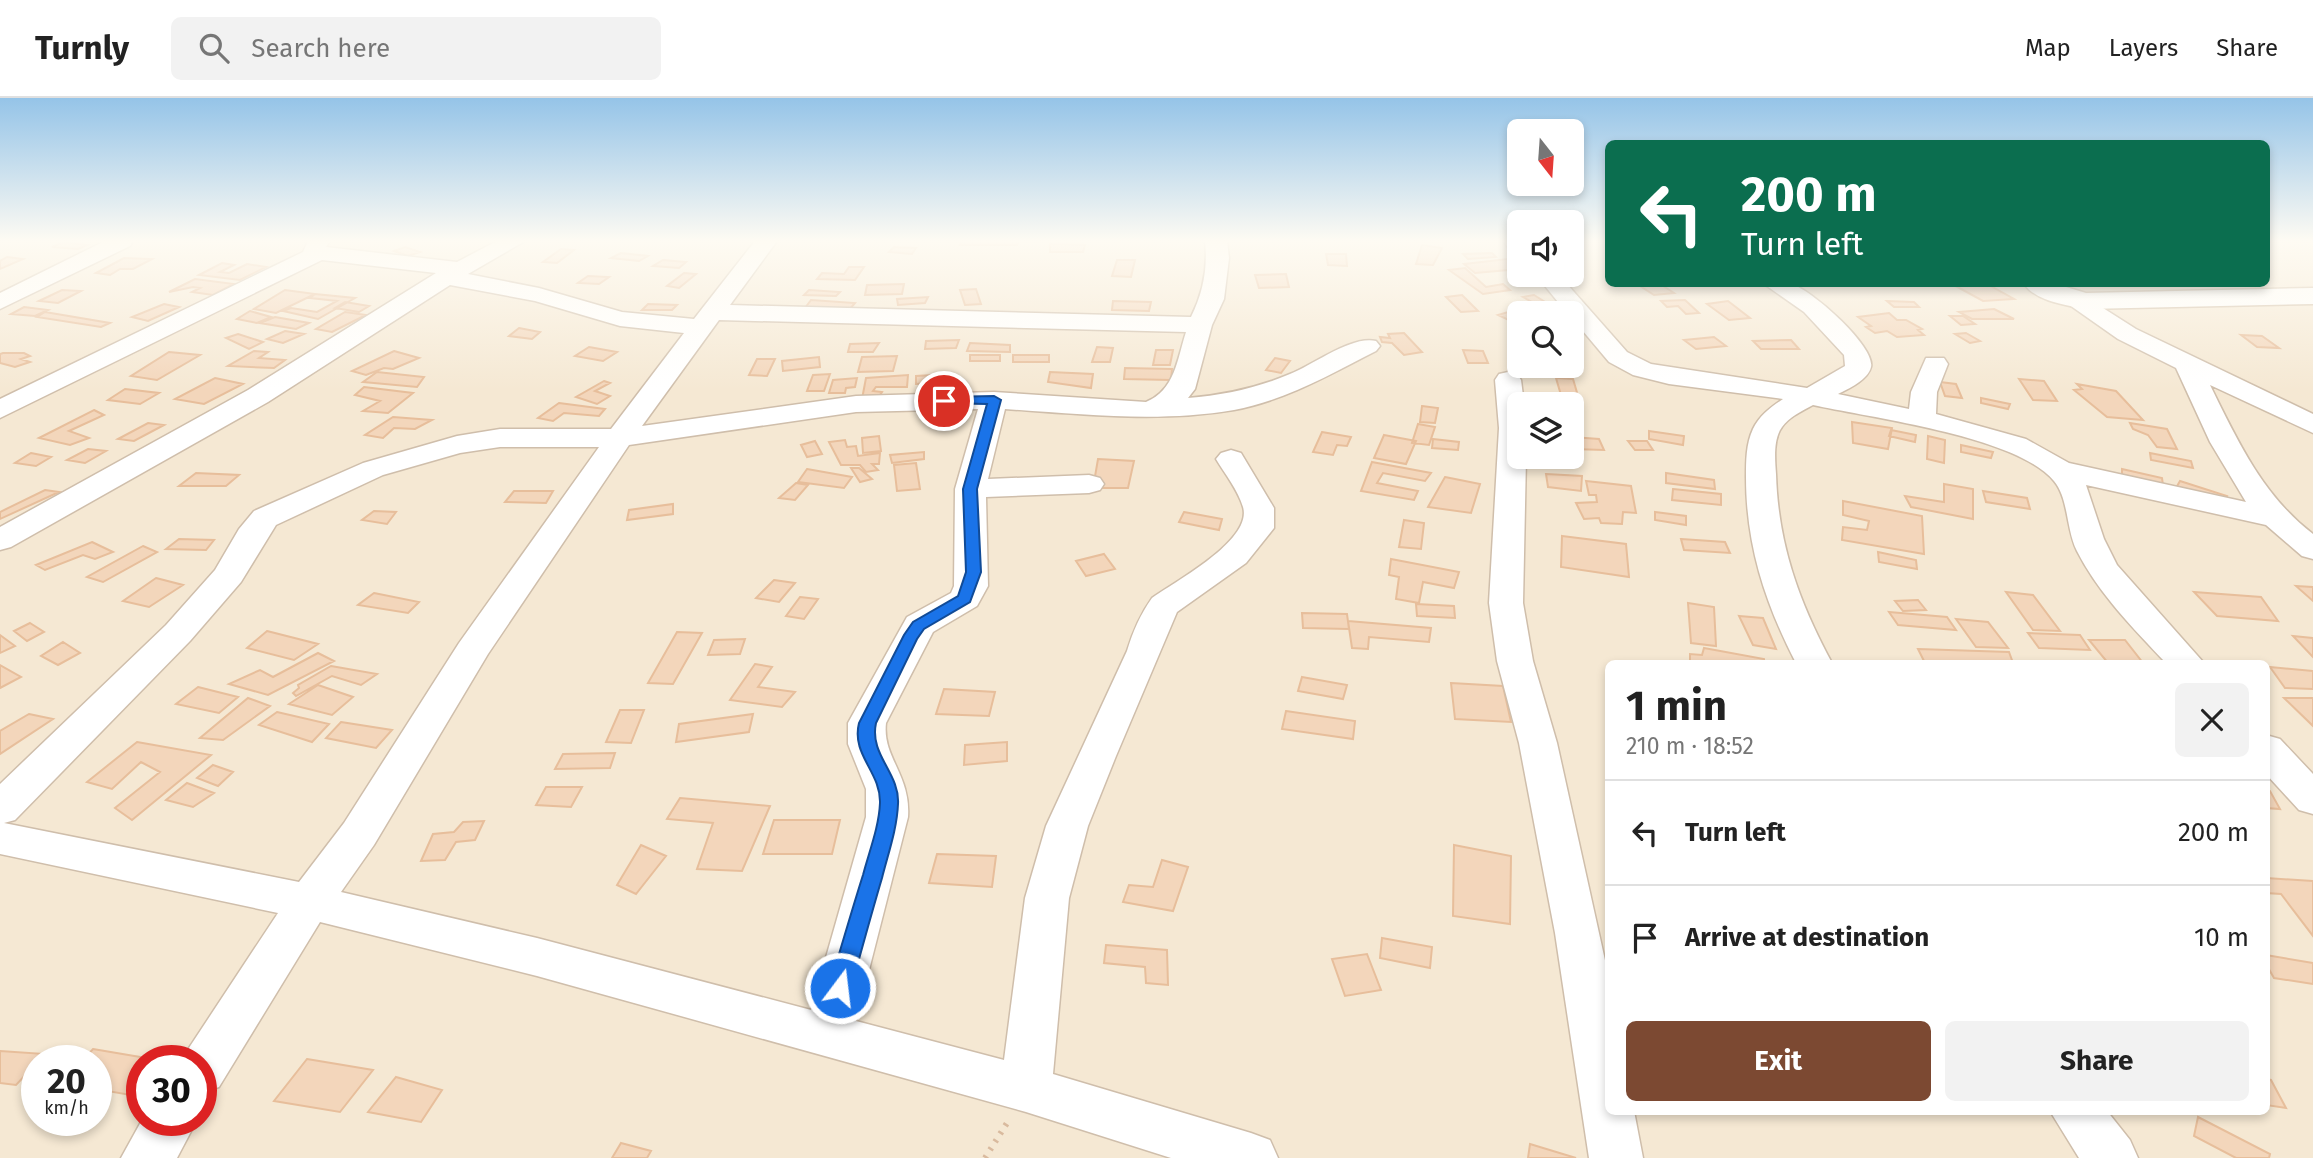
<!DOCTYPE html>
<meta charset="utf-8">
<style>
body{margin:0;font-family:"Fira Sans",sans-serif;background:#f2f2f2;color:#222;height:100vh;display:flex;flex-direction:column;font-size:26px;white-space:nowrap}
*{box-sizing:border-box;margin:0}
p{font-size:23px;color:#767676}
.icon{flex:none;width:38px;height:38px;fill:none;stroke:currentColor;stroke-width:2;stroke-linecap:round;stroke-linejoin:round}
.map{position:relative;flex:1;overflow:hidden}
.drawer{position:absolute;left:1605px;top:562px;width:665px;height:455px;display:flex;flex-direction:column;background:#fff;border-radius:10px;box-shadow:0 4px 10px #0003}
.drawer>*{flex:none}
.guide{position:absolute;left:1605px;top:42px;width:665px;height:147px;border-radius:10px;box-shadow:0 4px 10px #0003;background:#0b6e4f;color:#fff;overflow:hidden}
.needle{width:46px;rotate:163deg}
.buttons{position:absolute;left:1507px;top:21px;display:grid;gap:14px}
.buttons a{display:grid;place-items:center;width:77px;height:77px;border-radius:10px;background:#fff;box-shadow:0 4px 10px #0003;font-size:35px}
.speed{position:absolute;left:21px;top:947px;display:flex;gap:14px;font-size:35px;font-weight:700;text-align:center}
.speed>*{display:grid;place-content:center;width:91px;height:91px;border-radius:50%;background:#fff;box-shadow:0 4px 10px #0003;line-height:1}
.speed small{font-size:18px;font-weight:400}
.speed .limit{border:10px solid #d22;background:#fff;color:#111}
.pin{position:absolute;display:grid;place-items:center;width:60px;height:60px;color:#fff;margin:-30px;border:4px solid #fff;border-radius:50%;box-shadow:0 2px 7px #0007}
.me{position:absolute;width:77px;margin:-38px;rotate:15deg;stroke-linejoin:round;filter:drop-shadow(0 0 5px #0008)}
.turn{display:flex;align-items:center;gap:24px;height:147px;padding:0 21px;font-size:32px}
.turn .icon{width:91px;height:91px;stroke-width:2.5}
.turn b{display:block;font-size:49px;line-height:60px}
.round{display:grid;place-items:center;flex:none;width:74px;height:74px;border-radius:10px;background:#f2f2f2}
.summary{display:flex;align-items:center;justify-content:space-between;height:119px;padding:0 21px}
h1{font-size:42px;font-weight:700;line-height:52px}
.cta{display:flex;gap:14px;margin-top:auto;padding:14px 21px}
.cta a{flex:1;height:80px;border-radius:10px;background:#7c4932;color:#fff;font-size:28px;font-weight:700;line-height:80px;text-align:center}
.cta a+a{background:#f2f2f2;color:#222}
ul{padding:0;list-style:none}
li{display:flex;align-items:center;gap:21px;height:105px;padding:0 21px;border-top:2px solid #e0e0e0}
li div{flex:1}
li b{display:block;font-size:26px}
li em{font-style:normal}
header{display:flex;align-items:center;gap:42px;box-sizing:border-box;height:98px;padding:0 35px;background:#fff;border-bottom:2px solid #e0e0e0}
header strong{font-size:33px}
nav{display:flex;gap:38px;margin-inline-start:auto;font-size:24px}
.search{width:490px;height:63px;background:#f2f2f2;display:flex;align-items:center;gap:18px;box-sizing:border-box;padding:0 24px;border-radius:10px;color:#767676;font-size:26px}
.map>svg:first-child{display:block}
.residential{fill:#f5e8d3;fill-rule:evenodd}
.building{fill:#f3d6bb;stroke:#e7be9b;stroke-width:2}
.lines{fill:none;stroke-linecap:round;stroke-linejoin:round}
.street-casing{stroke:#cfbeab;stroke-width:3}
.secondary-casing{stroke:#d2bfa8;stroke-width:3}
.path{stroke:#d9ba9e;stroke-width:6;stroke-dasharray:2.5 7;stroke-linecap:butt}
.street{fill:#fff;fill-rule:evenodd}
.secondary{fill:#fff;fill-rule:evenodd}
.route{fill:#1a73e8;stroke:#114b97;stroke-width:2}
</style>
<header>
<strong>Turnly</strong>
<div class="search"><svg class="icon" aria-label="search" viewBox="0 0 24 24"><circle cx="10" cy="10" r="6"/><path d="M15 15l6 6"/></svg>Search here</div>
<nav><a>Map</a><a>Layers</a><a>Share</a></nav>
</header>
<div class="map">
<svg width="2313" height="1060" viewBox="0 0 2313 1060">
<rect width="100%" height="100%" fill="#fdf6e5"/>
<!-- residential -->
<path class="residential" d="M0 143H1519V177H1572V143H1608V186H2266V143H2313V1060H0ZM1519 215H1572V268H1519ZM1519 306H1572V359H1519ZM1608 565H2266V1013H1608ZM37 962H96V1022H37ZM142 962H201V1022H142Z"/>
<!-- building -->
<path class="building" d="M962 143H1018L1017 147H960Z
M63 144 87 147 78 151 52 149Z
M1050 146 1085 147 1083 154H1050Z
M1422 147 1442 150 1433 167 1416 166Z
M405 149 420 154 408 158 394 153Z
M894 149 916 150 912 156 889 154Z
M561 151 574 152 557 165 543 164Z
M621 155 648 158 639 163 611 160Z
M1492 155 1496 159 1468 161 1463 156Z
M1326 156H1346L1347 168 1328 167Z
M7 159 23 161 0 171V163Z
M124 160 152 161 133 171H120L110 177 96 175Z
M1516 160 1519 171 1475 175 1464 166Z
M663 162 686 164 679 170 653 168Z
M1117 162H1135L1131 179 1112 178Z
M222 165 234 167 220 174 229 175 247 166 266 169 240 182 199 177Z
M849 169H864L855 182 817 181 822 175 844 176Z
M1465 170 1486 189 1503 186 1510 192 1483 196 1449 172Z
M684 175 696 176 679 190 667 188Z
M1286 176 1289 189 1259 190 1255 177Z
M588 178 609 179 599 186 578 185Z
M195 181 234 186 213 197 192 194 200 190 193 189 169 194Z
M904 186 902 196 865 197 867 187Z
M1637 186H1660L1674 195 1654 197Z
M1952 186H1987L2014 201 1983 203Z
M976 191 981 206 965 207 960 192Z
M62 192 81 193 58 205 39 203Z
M285 192 315 196 276 215 254 211Z
M809 192 840 194 836 198 804 197Z
M315 196 355 200 318 221 283 213 291 210 317 214 337 203 310 200Z
M1462 197 1478 213 1461 214 1446 199Z
M1534 197 1550 207 1541 209 1523 199Z
M928 199 925 205 898 207 897 201Z
M811 202 855 205 849 212 805 210Z
M1685 202 1699 215 1686 216 1678 208 1667 209 1661 203Z
M1113 203 1151 204 1149 213 1112 212Z
M1728 203 1750 220 1729 222 1707 206Z
M1887 203 1914 204 1919 209H1894Z
M345 204 369 208 359 214 335 210Z
M164 206 179 209 148 223 132 219Z
M648 206 677 207 672 212H642Z
M24 209 48 212 35 218 11 216Z
M1994 211 2014 221H1972L1959 214Z
M250 213 271 219 257 225 237 221Z
M45 214 110 225 101 229 37 219Z
M345 214 366 217 332 234 316 231Z
M1508 214 1519 221V227L1498 217Z
M1889 215 1897 222H1906L1922 231 1918 232 1924 237 1897 239 1887 233 1875 235 1866 229 1871 228 1858 219Z
M1950 218H1963L1975 226 1961 227Z
M275 219 309 225 296 231 260 225Z
M519 230 540 234 532 241 509 238Z
M285 233 304 236 283 245 267 241Z
M1404 235 1422 254 1404 257 1392 245 1382 244 1380 239 1390 240 1388 236Z
M1966 235 1980 243 1970 245 1955 236Z
M238 236 263 244 249 251 226 240Z
M2241 237 2262 238 2279 250 2257 249Z
M1714 239 1726 248 1696 251 1684 242Z
M959 242 956 250 925 251 926 243Z
M1791 242 1799 251H1761L1753 243Z
M879 245 873 254H848L850 246Z
M970 245 1010 247V254L967 253Z
M589 249 617 254 603 263 575 258Z
M1097 249 1113 250 1110 264H1092Z
M1156 252H1173L1170 267H1153Z
M1463 252 1483 253 1488 265H1468Z
M254 253 268 254 259 260 285 262 274 270 228 268Z
M394 253 419 260 393 271 384 270 366 277 352 273Z
M169 254 200 257 157 282 131 278Z
M3 255H24L30 258 21 261 30 264 15 269 0 265V256Z
M970 257H1000V263H970Z
M1013 257H1049V264H1013Z
M897 258 893 273 858 274 862 259Z
M819 259 820 269 783 273 782 263Z
M1275 260 1290 263 1281 275 1266 272Z
M757 261H775L767 278 749 277Z
M1125 270 1172 271 1171 282 1124 281Z
M377 274 424 279 417 289 363 284Z
M1050 274 1093 276 1091 290 1048 284Z
M830 276 824 293H807L813 277Z
M951 276 952 284 916 286V278Z
M908 277 907 289H876L873 293 882 294 878 300 862 301 866 280Z
M215 280 243 286 204 306 175 301Z
M857 280 855 289 846 290 845 295H829L833 282Z
M1556 280 1573 281 1578 298 1561 297Z
M2019 281 2044 283 2057 303 2033 302Z
M604 283 610 285 595 293 610 298 597 306 576 299Z
M1940 284 1956 286 1962 300 1945 298Z
M2077 286 2116 293 2143 322 2107 319 2074 292 2082 291Z
M364 289 413 295 388 315 363 313 380 303 355 297Z
M125 291 159 295 140 306 108 302Z
M1981 300 2010 306 2008 311 1981 305Z
M559 305 605 311 599 318 564 315 553 323 538 320Z
M1422 308 1438 310 1435 325 1420 324Z
M94 312 104 317 69 333 89 340 70 347 39 340Z
M393 319 432 322 415 331 394 330 383 340 365 337Z
M1852 324 1892 330 1888 351 1853 345Z
M148 325 164 327 134 343 118 341Z
M2130 325 2167 331 2177 351 2157 349 2148 337 2133 331Z
M1418 326 1435 329 1429 347 1412 345Z
M1891 332 1916 337 1915 344 1889 338Z
M1649 333 1684 338 1683 347 1649 341Z
M1322 334 1351 339 1347 348 1337 347 1333 357 1313 354Z
M1384 337 1416 343 1406 366 1374 360Z
M879 338 881 353 863 355 862 340Z
M1928 338 1945 342 1944 365 1927 361Z
M1572 339 1599 341 1604 352 1572 351Z
M1433 341 1459 344 1458 352 1432 350Z
M845 342 847 349 856 348 858 358 880 355 879 366H872L878 372 866 374 860 367H841L829 344Z
M815 343 822 356 807 359 801 347Z
M1628 343H1647L1653 352H1635Z
M1961 347 1993 354 1991 360 1961 354Z
M88 351 106 353 85 365 67 362Z
M924 354V361L892 365 890 357Z
M31 355 51 359 36 368 15 365Z
M2150 355 2191 363 2193 370 2151 362Z
M1098 361 1134 363 1128 390H1093Z
M1372 364 1431 375 1425 383 1383 375 1377 385 1418 393 1414 402 1361 393Z
M916 365 920 391 897 393 894 367Z
M851 370H859L872 381 860 384Z
M807 371 852 379 844 390 798 384Z
M2122 371 2162 380 2163 387 2122 377Z
M196 375 239 377 226 388H179Z
M1666 375 1714 382 1715 391 1666 385Z
M1546 376 1582 378 1581 393 1548 389Z
M1445 379 1480 386 1471 415 1428 409Z
M1586 383 1631 388 1636 415 1623 414 1622 426 1601 425 1599 420 1584 421 1576 405 1597 404 1596 397H1589Z
M2180 383 2227 398 2223 405 2176 390Z
M796 385 808 387 795 402 779 400Z
M1944 386 1973 391V421L1911 409 1905 398 1944 404Z
M1673 391 1721 396V407L1672 402Z
M45 392 59 394 0 421V414Z
M514 393H553L546 405 505 404Z
M1983 393 2027 400 2030 411 1986 404Z
M1843 403 1922 418 1924 456 1842 442 1843 429 1867 432 1869 423 1843 417Z
M673 406V416L627 422 629 412Z
M374 413 396 414 387 426 362 422Z
M1184 414 1222 421 1219 432 1179 424Z
M1655 414 1686 418V427L1655 422Z
M1404 422 1424 425 1421 451 1399 449Z
M1562 438 1626 446 1629 479 1561 469Z
M179 441 214 442 206 452 166 451Z
M1681 441 1725 444 1730 455 1684 452Z
M92 444 113 454 95 461 83 457 45 472 36 467Z
M143 448 157 454 103 484 87 479Z
M1878 454 1916 462 1917 471 1879 464Z
M1104 456 1115 471 1086 478 1076 463Z
M1391 461 1459 474 1454 490 1423 484 1419 505 1396 501 1399 479 1389 477Z
M156 480 183 487 149 509 123 503Z
M774 482 795 485 779 504 756 500Z
M2296 488 2313 489V503Z
M2006 494 2033 497 2060 533 2033 532Z
M2194 494 2261 499 2278 523 2217 518Z
M374 495 419 504 408 515 358 507Z
M800 499 818 501 804 521 786 518Z
M1918 502 1926 512 1903 513 1895 503Z
M1688 505 1714 509 1716 548 1691 545Z
M1416 506 1454 508 1455 520 1417 518Z
M1889 514 1947 519 1956 532 1898 527Z
M1302 515 1347 516 1349 531 1303 530Z
M1739 518 1763 520 1776 551 1753 547Z
M1956 521 1988 524 2008 550 1976 549Z
M1348 523 1431 530 1429 544 1369 539 1368 551 1352 550Z
M30 525 44 534 27 543 14 533Z
M267 533 318 546 294 562 247 550Z
M677 534 702 535 673 586 648 585Z
M2028 535 2080 537 2090 552 2039 550Z
M0 537 15 548 0 555Z
M2293 538 2313 540V559Z
M745 541 740 556 708 557 714 542Z
M2089 542H2125L2143 565H2108Z
M63 544 80 555 58 567 41 558Z
M1704 550 1764 561V565H1690V556L1702 557Z
M1918 551 2009 554 2013 565H1925Z
M318 555 334 563 268 597 229 586 260 572 273 579Z
M755 566 772 569 758 589 795 594 782 609 730 602Z
M0 567 21 579 0 590Z
M331 568 377 576 361 587 332 578 296 598 293 595 299 590 298 587Z
M2270 569 2313 573V591L2285 590Z
M1302 579 1347 587 1343 601 1298 593Z
M1451 585 1503 588 1511 624 1455 621Z
M318 587 353 599 332 617 289 606Z
M198 589 238 599 219 615 176 606Z
M944 591 995 594 989 618 936 616Z
M248 600 270 608 223 642 200 640Z
M2284 600H2313V628Z
M620 612H644L631 645 606 644Z
M1286 613 1355 623 1353 641 1282 631Z
M277 614 329 626 312 644 259 627Z
M29 616 53 621 0 656V633Z
M753 616 749 634 676 644 679 626Z
M341 624 392 632 376 650 326 640Z
M137 644 211 657 132 722 115 710 160 674 141 664 112 691 87 684Z
M1007 644V663L964 667 965 647Z
M615 655 610 670 555 671 563 656Z
M213 667 233 674 218 688 197 680Z
M187 685 214 695 193 709 166 702Z
M546 689H582L571 709 536 707Z
M2266 692 2270 693 2280 711 2266 710Z
M680 700 770 708 742 773 697 771 713 725 667 721Z
M774 722H840L832 756H763Z
M484 723 475 742 456 744 445 762 421 763 433 736 454 734 463 724Z
M641 747 666 758 636 796 617 787Z
M1454 747 1511 758 1510 826 1453 818Z
M937 756 996 758 992 789 929 785Z
M1162 762 1188 769 1173 813 1123 804 1129 787 1153 789Z
M2266 780 2313 783V838L2281 796 2266 795Z
M1382 840 1432 849 1430 870 1380 860Z
M1106 847 1167 852 1168 887 1146 885 1145 869 1104 865Z
M1367 856 1381 892 1345 898 1332 861Z
M2266 857 2313 865V886L2274 880 2266 866Z
M93 951 158 962H142V990L136 998 96 991V962H83Z
M0 953 45 956 16 987 0 985Z
M307 961 373 972 340 1014 274 1003Z
M396 979 442 992 421 1024 368 1014Z
M2266 981 2271 982 2286 1010 2266 1007Z
M2198 1019 2270 1056 2269 1060H2236L2194 1038Z
M621 1045 651 1053 647 1060H612Z
M1530 1046 1576 1060H1528Z"/>
<g class="lines">
<!-- street casing -->
<g class="street-casing">
<path id="street" d="M105 143H133L130 148 0 211V195Z
M308 143H330L326 149 457 164 497 143H525L468 176 539 190 622 214 694 221 755 143H777L730 207 1191 219C1203 195 1208 170 1205 143H1227L1229 160 1224 201 1212 227 1195 291 1188 300C1224 297 1257 290 1290 276 1313 267 1352 237 1376 243L1380 248 1376 253C1331 276 1284 303 1234 312 1158 325 1081 316 1005 311L988 381 1089 377 1100 380 1104 386 1100 392 1089 395 986 399 988 488 977 508 933 534 886 625C882 659 911 677 908 719L856 923 1004 962 1025 800 1046 728 1127 553C1133 533 1140 517 1152 500 1176 483 1253 442 1243 409 1238 392 1225 376 1216 361L1221 355 1231 352 1241 355 1274 410V430L1246 465 1177 514 1116 658 1088 728 1069 800 1053 976 1251 1035 1270 1042 1278 1060H1171L1026 1014 537 878 320 824 219 989 201 995V962H181L278 815 0 756V686L166 527 215 472 239 431 254 413 363 365 457 338 500 331H611L684 235 620 228 535 203 450 187 268 304 11 449 0 452V429L248 292 436 175 322 162 0 320V301L303 154ZM719 222 1186 234C1177 262 1175 292 1146 304L994 294 856 298 642 328ZM978 311 955 391 954 488 951 495 907 519 848 625V646L866 691V719L811 912 537 840 341 794 374 747 488 556 629 347 856 314ZM500 349H599L459 545 344 725 299 784 4 725 15 722 190 543 241 484 276 427 383 377 460 355Z
M1503 143H1519V155L1511 153Z
M1536 177H1559L1627 254 1651 266 1807 290 1845 268 1844 257 1804 214 1764 186C1772 185 1784 183 1791 186 1811 191 1876 249 1871 269 1868 282 1848 291 1838 296L1909 311 1911 294 1926 260H1944L1948 266 1937 294 1936 316 2026 341 2069 365 2246 404 2210 344 2176 270 2118 241 2061 201 2065 196H2081L2136 231 2313 316V335L2210 287C2237 342 2263 398 2313 436V461L2302 458 2266 427 2086 387 2104 441 2117 467 2204 565H2166C2133 530 2099 496 2077 453 2066 432 2069 401 2054 383 2017 338 1871 320 1813 307 1802 313 1789 319 1782 329 1773 341 1775 362 1776 376 1778 446 1799 504 1832 565H1796C1765 505 1746 447 1746 379 1746 363 1746 346 1753 331 1759 318 1771 309 1783 301L1669 286 1633 277 1609 264 1572 220V215H1567Z
M1508 274 1517 276 1521 282 1524 306H1519V359H1526L1523 505 1533 563 1557 645 1608 876V1013H1634L1643 1060H1589L1555 835 1519 645 1497 563 1489 505 1499 330 1495 282 1499 276Z
M2266 637 2280 641 2313 676V716L2299 712 2266 676Z
M2050 1013H2107L2130 1042 2138 1060H2079Z
M142 1022H197L177 1060H121Z"/>
</g>
<!-- secondary casing -->
<g class="secondary-casing">
<path id="secondary" d="M2024 186H2056L2086 195 2313 190V206L2086 211C2066 207 2037 204 2024 186Z"/>
</g>
<!-- path -->
<path class="path" d="M985 1060 1007 1025"/>
<!-- street -->
<use href="#street" class="street"/>
<!-- secondary -->
<use href="#secondary" class="secondary"/>
</g>
<!-- sky -->
<linearGradient id="sky" x2="0" y2="1"><stop stop-color="#95c4e8"/><stop offset="0.49" stop-color="#fefbf3"/><stop offset="1" stop-color="#fefbf3" stop-opacity="0"/></linearGradient>
<rect width="2313" height="292" fill="url(#sky)"/>
<!-- route -->
<path class="route" d="M944 299 994 298 1001 302 977 391 981 474 970 504 924 531 917 541 876 625C869 657 900 675 898 706 897 731 888 756 882 780 871 817 861 854 851 890L848 897 840 900 832 897 829 890C840 853 851 815 863 777 869 754 879 729 880 705 881 674 851 657 859 625L904 537 913 524 958 498 966 474 963 391 987 306 940 305V300Z"/>
</svg>
<div class="buttons">
<a><svg class="needle" viewBox="-14 -14 28 28"><path d="M0-13l5 13h-10z" fill="#e53935"/><path d="M0 13l5-13h-10z" fill="#767676"/></svg></a>
<a><svg class="icon" aria-label="sound" viewBox="0 0 24 24"><path d="M4 9h4l5-4v14l-5-4H4zM17 9q2 3 0 6"/></svg></a>
<a><svg class="icon" aria-label="search" viewBox="0 0 24 24"><circle cx="10" cy="10" r="6"/><path d="M15 15l6 6"/></svg></a>
<a><svg class="icon" aria-label="layers" viewBox="0 0 24 24"><path d="M12 4l9 5-9 5-9-5zM3 14l9 5 9-5"/></svg></a>
</div>
<div class="speed"><div>20<small>km/h</small></div><div class="limit">30</div></div>
<div class="pin" style="left:944px;top:303px;background:#d93025"><svg class="icon" aria-label="arrive" viewBox="0 0 24 24"><path d="M6 21V4h12l-3 4 3 4H6"/></svg></div>
<svg class="me" style="left:840px;top:890px" viewBox="-20 -20 40 40"><circle r="17" fill="#1a73e8" stroke="#fff" stroke-width="3"/><path d="M0-11L8 9 0 5-8 9z" fill="#fff"/></svg>
<div class="guide">
<div class="turn"><svg class="icon" aria-label="left" viewBox="0 0 24 24"><path d="M17 20v-9H6M10 6l-5 5 5 5"/></svg><div><b>200 m</b>Turn left</div></div>
</div>
<section class="drawer">
<div class="summary"><div><h1>1 min</h1><p>210 m · 18:52</p></div><a class="round"><svg class="icon" aria-label="close" viewBox="0 0 24 24"><path d="M6 6l12 12M18 6L6 18"/></svg></a></div>
<ul>
<li><svg class="icon" aria-label="left" viewBox="0 0 24 24"><path d="M17 20v-9H6M10 6l-5 5 5 5"/></svg><div><b>Turn left</b></div><em>200 m</em></li>
<li><svg class="icon" aria-label="arrive" viewBox="0 0 24 24"><path d="M6 21V4h12l-3 4 3 4H6"/></svg><div><b>Arrive at destination</b></div><em>10 m</em></li>
</ul>
<div class="cta"><a>Exit</a><a>Share</a></div>
</section>
</div>
